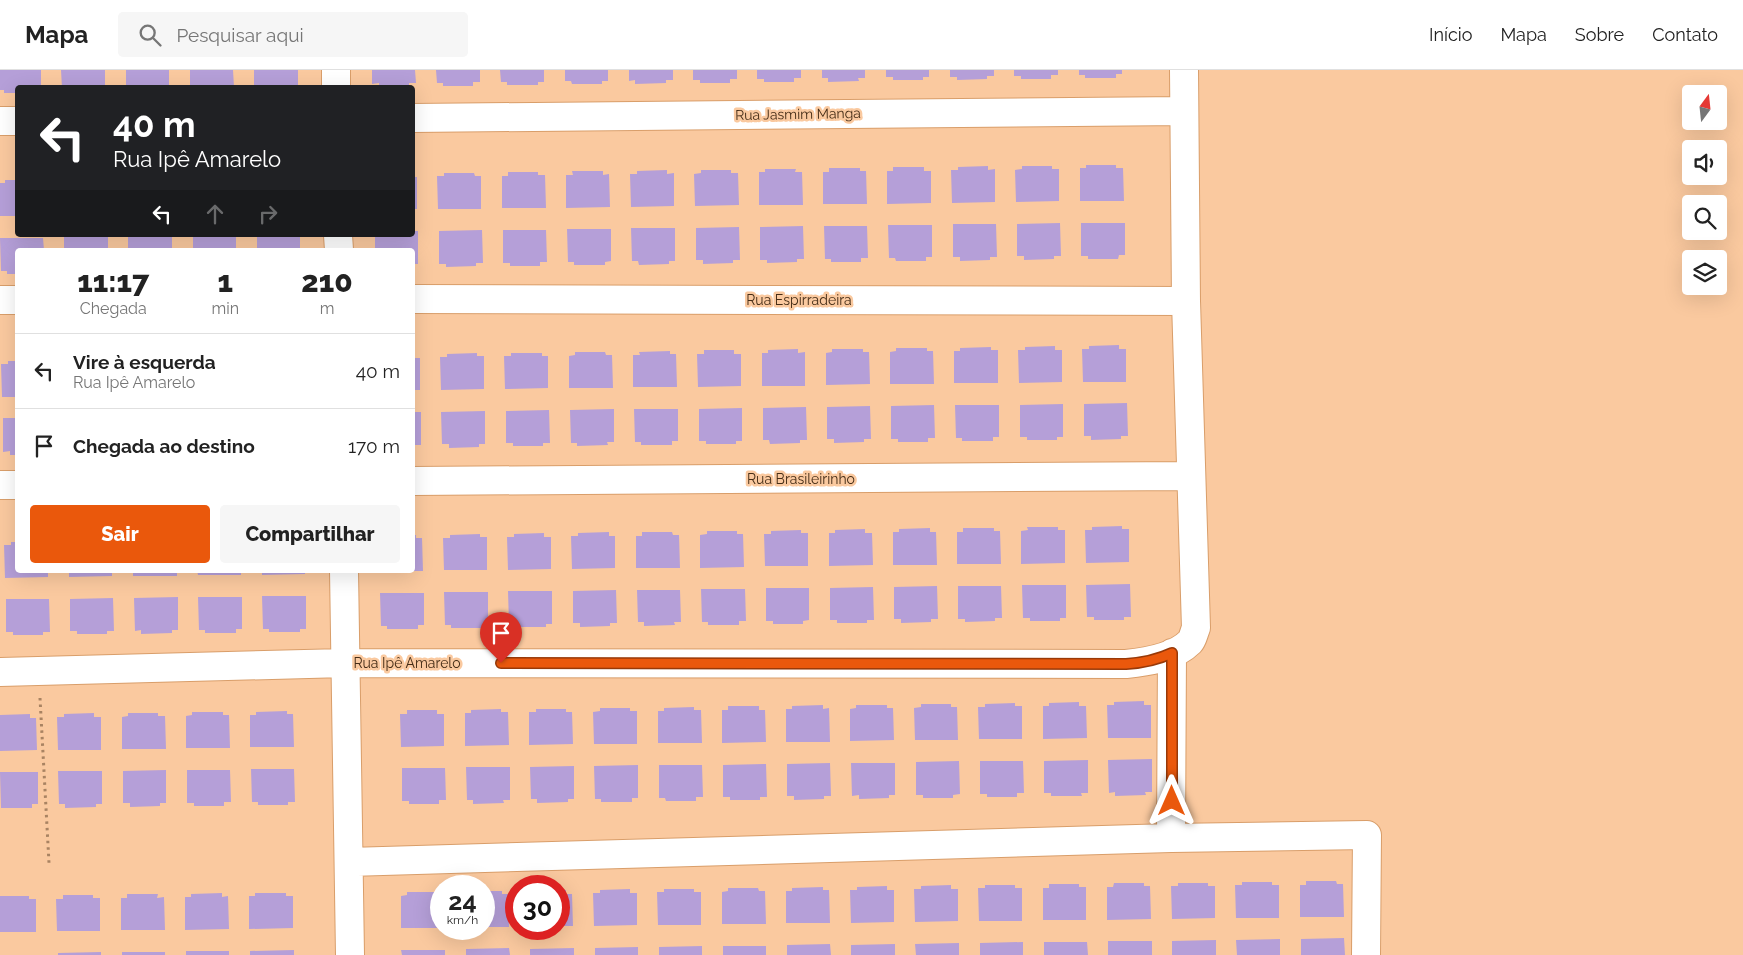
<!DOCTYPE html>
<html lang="pt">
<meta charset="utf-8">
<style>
body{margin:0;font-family:Raleway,sans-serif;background:#f6f6f6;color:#222;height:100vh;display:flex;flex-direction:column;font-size:19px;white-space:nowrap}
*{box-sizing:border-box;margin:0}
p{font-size:16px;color:#767676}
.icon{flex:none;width:28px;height:28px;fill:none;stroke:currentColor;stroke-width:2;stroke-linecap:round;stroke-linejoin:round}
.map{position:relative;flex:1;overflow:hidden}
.side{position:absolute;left:15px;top:178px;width:400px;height:325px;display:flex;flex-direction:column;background:#fff;border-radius:5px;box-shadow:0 5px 20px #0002}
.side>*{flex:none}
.hud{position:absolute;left:15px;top:15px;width:400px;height:152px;border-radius:5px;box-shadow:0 5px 20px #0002;background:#202124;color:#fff;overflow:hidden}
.needle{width:32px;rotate:15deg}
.fabs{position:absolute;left:1682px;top:15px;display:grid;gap:10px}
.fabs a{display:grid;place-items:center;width:45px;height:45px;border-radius:5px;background:#fff;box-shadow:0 5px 20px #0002;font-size:25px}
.speed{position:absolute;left:430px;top:805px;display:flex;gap:10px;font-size:25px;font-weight:700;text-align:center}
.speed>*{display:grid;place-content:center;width:65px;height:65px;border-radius:50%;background:#fff;box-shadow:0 5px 20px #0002;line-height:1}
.speed small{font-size:12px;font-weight:400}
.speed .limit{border:8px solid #d22;background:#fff;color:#111}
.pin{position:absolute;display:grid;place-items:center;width:42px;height:42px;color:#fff;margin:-51px -21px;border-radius:50% 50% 50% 0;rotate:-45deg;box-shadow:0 0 5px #0007}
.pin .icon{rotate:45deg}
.me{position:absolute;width:55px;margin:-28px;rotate:0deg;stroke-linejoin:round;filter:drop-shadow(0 0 4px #0008)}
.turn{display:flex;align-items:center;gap:18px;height:105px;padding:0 15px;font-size:22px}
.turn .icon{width:65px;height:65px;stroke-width:2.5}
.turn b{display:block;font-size:35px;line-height:42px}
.lanes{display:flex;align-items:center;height:48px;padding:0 15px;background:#0003;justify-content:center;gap:25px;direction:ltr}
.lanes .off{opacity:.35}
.eta{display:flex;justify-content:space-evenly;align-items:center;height:85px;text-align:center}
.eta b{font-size:30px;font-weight:800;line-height:35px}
.button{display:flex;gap:10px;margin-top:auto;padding:10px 15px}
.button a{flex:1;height:58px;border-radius:5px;background:#ea580c;color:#fff;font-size:20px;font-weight:800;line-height:58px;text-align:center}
.button a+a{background:#f6f6f6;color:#222}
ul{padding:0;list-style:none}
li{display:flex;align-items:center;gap:15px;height:75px;padding:0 15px;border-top:1px solid #e0e0e0}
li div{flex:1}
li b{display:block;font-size:19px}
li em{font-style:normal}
header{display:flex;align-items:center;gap:30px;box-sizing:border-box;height:70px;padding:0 25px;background:#fff;border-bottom:1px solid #e0e0e0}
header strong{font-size:24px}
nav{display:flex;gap:28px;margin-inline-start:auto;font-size:18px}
.search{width:350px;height:45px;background:#f6f6f6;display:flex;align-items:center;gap:12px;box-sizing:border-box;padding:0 18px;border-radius:5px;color:#767676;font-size:19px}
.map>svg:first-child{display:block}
.building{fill:#b59fd8}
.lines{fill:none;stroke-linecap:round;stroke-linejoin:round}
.minor-casing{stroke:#d99e6a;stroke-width:30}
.path{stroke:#a98362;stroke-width:3;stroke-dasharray:2.5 4;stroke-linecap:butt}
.minor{stroke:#fff;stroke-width:28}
.route-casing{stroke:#983908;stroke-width:12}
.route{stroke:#ea580c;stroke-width:9}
.labels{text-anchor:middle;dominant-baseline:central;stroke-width:5;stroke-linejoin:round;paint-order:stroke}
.street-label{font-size:14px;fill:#452d17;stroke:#fac99f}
</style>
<header>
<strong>Mapa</strong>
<div class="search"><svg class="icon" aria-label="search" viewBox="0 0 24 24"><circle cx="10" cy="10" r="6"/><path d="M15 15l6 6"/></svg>Pesquisar aqui</div>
<nav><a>Início</a><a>Mapa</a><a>Sobre</a><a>Contato</a></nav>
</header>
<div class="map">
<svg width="1743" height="885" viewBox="0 0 1743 885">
<rect width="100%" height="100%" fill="#fac99f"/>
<!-- building -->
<path class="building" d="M0 0H41V18H18V23H4V20H0Z
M61 0H105V18H62Z
M126 0H169V18H126Z
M190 0H233L234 17 190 18Z
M254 0H298V16L254 17Z
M372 0H415L416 13H409V17H379V13L372 14Z
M436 0H480V12H473V16H443V13H437Z
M500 0H544V12H538V15H507V12H501Z
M565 0H608V11H602V14H572L571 11H565Z
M629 0H673V10H666V13L635 14V10L629 11Z
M693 0H737V9H730V13H700V10H693Z
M757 0H801V8H794V12H764V9H757Z
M822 0H865V8H858L859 11 828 12V8H822Z
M886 0H929V7H923V10H893V7H886Z
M950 0H994V6H987V9L957 10V7H950Z
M1014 0H1058V5H1051V9H1021V6H1014Z
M1079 0H1122V4H1116V8H1085V5H1079Z
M1086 95H1116V98H1123L1124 131H1080V98H1086Z
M988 96V100L995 99V132L952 133 951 100H958V97Z
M1022 96H1052V99H1059V131L1016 132 1015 100 1022 99Z
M893 97H924V101H931V133L887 134V101H893Z
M829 98H860V101H866L867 134H823V102H829Z
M765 99H796L795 102H802L803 135H759V102H765Z
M667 100V104L674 103V136L631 137 630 104H637V101Z
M701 100H731V103H738L739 135 695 136 694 104 701 103Z
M572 101H603V105L609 104 610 137 566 138V105H573Z
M508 102H538V105H545L546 138H502V106H508Z
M444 103H474L475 106H481V139H438L437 106H444Z
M412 107H417V139H412Z
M5 110H18V146H0V113H5Z
M1060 153 1061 186H1054V189L1024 190V186H1017V154Z
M1081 153H1125V185H1119L1118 189H1088V186H1081Z
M953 154H996L997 187H990V190L960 191V187H953Z
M888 155H932V187H926V191H896L895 188H889Z
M803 156 804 189H797V192L767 193V190H760V157Z
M824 156H867L868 188H861V192H831V189H825Z
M739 157 740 190H733V193L703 194V190H696V158Z
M631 158H675V191H669V194L639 195 638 191H632Z
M567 159H611V191L605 192V195H574V192H568Z
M482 160 483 193H476V196L446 197V194H439V161Z
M503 160H546L547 192H540V196H510V193H503Z
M412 161H418V194H412V180H375V165H412Z
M236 165V180H193V166Z
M257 165H300V180H257Z
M128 166H172V180H128Z
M64 167H108V180H64Z
M0 168H43L44 180H18V204H7V201H1Z
M1119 275V279H1126V312H1083L1082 279H1089V276Z
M1055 276V280H1062V312L1019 313 1018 280H1025V277Z
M991 277V280H998V313H954V281H960V278Z
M896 278H927V281H933L934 314H890V282L896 281Z
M798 279V283L805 282V316H762V283H768V280Z
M832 279H863V282H869L870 314 826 315V283L832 282Z
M704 280H734V284H741V316L698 317 697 284H704Z
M670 281V284H676L677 317H633V285H640L639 282Z
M575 282H605L606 285H612L613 318H569V286L575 285Z
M477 283V286H484V319L441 320 440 287H447V284Z
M511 283H542V286H548V318L505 319 504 286H511Z
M412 288H420V320H412Z
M8 291H18V327H2L1 294H8Z
M1127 333 1128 366H1121V369L1091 370V366H1084V334Z
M1063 334V367H1057V370H1027V367H1020V335Z
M934 335 935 368H928V372H898V369H891V336Z
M955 335H999V367H993V371H962V368H956Z
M870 336 871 369H864V372L834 373V369H827V337Z
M806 337 807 370H800V373L770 374 769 370H763V338Z
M742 338V371H736V374H706V371H699V339Z
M614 339V372H607L608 375 577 376V373H571L570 340Z
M634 339H678V371H672V375H641V372H635Z
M549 340 550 373H543V376H513V373H506V341Z
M485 341V374H479V377L449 378V374H442L441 342Z
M412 342H421V375H415V378H412Z
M3 348H18V385H10V381L3 382Z
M1122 456V459H1129V492L1086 493 1085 460H1092V457Z
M1027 457H1058V460H1065V493L1021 494V461L1028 460Z
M930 458V462H936L937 495H893V462H899V459Z
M963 458H994V461H1000L1001 494H957V462H963Z
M865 459V463H872L873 495 829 496V463H835V460Z
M801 460V463H808V496H765L764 464H771V461Z
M707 461H737V464H743L744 497 700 498V465L707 464Z
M609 462V466H615V498L572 499 571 466H578V463Z
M642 462H672L673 465H679L680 498H636V466H642Z
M544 463V467H551V499L508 500 507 467H514V464Z
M480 464V467H487V500H444L443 468H450V465Z
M412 465H416V468H422L423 501H412Z
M11 472H18V500H48V507L5 508 4 475H11Z
M69 500H112V506L69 507Z
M133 500H177V506H133Z
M197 500H241V505H198Z
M262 500H305V504L262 505Z
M1130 514 1131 547H1124V550H1094V547H1087L1086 515Z
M1022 515H1066V548H1060V551H1030V548H1023Z
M937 516 938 549H931V552L901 553V549H894V517Z
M958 516H1001L1002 548H995V551L965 552V549H958Z
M873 517 874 550H867V553H837V550H830V518Z
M766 518H809V550L803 551V554H773V551H766Z
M701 519H745L746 551H739V555H708V552H702Z
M616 520 617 553H610V556L580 557V553H573V521Z
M637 520H680L681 552H674L675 555 644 556V552H638Z
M508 521H552V554H546V557H516V554H509Z
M444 522H488V554L482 555V558H451V555H445Z
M380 523H424V555H418V559H387V556H381Z
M262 526H306V559H300V562H269V559H263Z
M178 527V560H172V563L141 564V560L135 561 134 528Z
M198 527H242V559H236V563H205V560H199Z
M113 528 114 561H107V564H77V561H70V529Z
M6 529H49L50 562H43V565H13V562H6Z
M1144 631V635H1151V668H1108L1107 635H1114V632Z
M1079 632V636H1086L1087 668 1043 669V636H1049V633Z
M1015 633V636H1022V669H979L978 637H985V634Z
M921 634H951V637H957L958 670H915L914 638 921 637Z
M823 635V639L829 638 830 672H786V639H792V636Z
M856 635H887V638H893L894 670 850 671V639L856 638Z
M728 636H759V640H765L766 672 722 673V640H728Z
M694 637V640H701L702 673H658V641H664V638Z
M600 638H630V641H637V674H594L593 642 600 641Z
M501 639V642H508L509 675 465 676V643H471V640Z
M536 639H566V642H572L573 674 529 675V642H536Z
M407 640H437V644H444V676L401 677 400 644H407Z
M287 641V644H293L294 677H250V645H256V642Z
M192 642H223V645H229L230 678H186V646L192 645Z
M94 643V647H101V680H58L57 647H64V644Z
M128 643H158V646H165L166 679H122V647L128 646Z
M30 644V648H36L37 680 0 681V645Z
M1152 689V722H1145L1146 725 1115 726V722L1109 723 1108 690Z
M1088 690V723H1081L1082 726H1051V723H1044V691Z
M959 691 960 724 953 725V728H923V725H916V692Z
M980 691H1023L1024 723H1017V727H987V724H980Z
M830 693 831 726H824V729L794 730V726H787V694Z
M851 693H895V725H889V728L859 729V725L852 726Z
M766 694 767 727H760V730H730V727H723V695Z
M638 695V728H632V732H601V729H595L594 696Z
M659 695H702L703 727H696V731H666L665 728H659Z
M574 696V729H568V732L537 733V729H531L530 697Z
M466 697H510V730H503L504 733 473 734V730H467Z
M402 698H445L446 730H439V734H409V731H402Z
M251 699H294L295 732H288V735H258V732H252Z
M166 700V733H160V736L130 737V733H123V701Z
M187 700H230L231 732H224V736H194V733H187Z
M58 701H102V734H96V737L65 738V734H59Z
M0 702H38V734H32V738H1Z
M1306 811H1336L1337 814H1343L1344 847H1300V815H1306Z
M1242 812H1272V815H1279V848H1236L1235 815H1242Z
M1114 813H1144V816H1150L1151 849 1107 850V817H1113Z
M1178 813H1208V816H1215V848L1172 849 1171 816H1178Z
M1049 814H1079V817H1086V850H1043V818H1049Z
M951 815V819H958V851L915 852 914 819H921V816Z
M985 815H1015V818H1022V851H979L978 818H985Z
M887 816V820H894V852L851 853 850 820H857V817Z
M823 817V820H829L830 853H786V821H792V818Z
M728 818H758L759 821H765L766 854H722V822L728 821Z
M630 819V823H637V855L594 856 593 823H600V820Z
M664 819H694V822H701V855H658L657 822H664Z
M559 820H566V824H572L573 856H559Z
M484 821H502V824H508L509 857H484Z
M407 822H438V825H441V858H401V826L407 825Z
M222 823V827L228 826 229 859 185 860V827H191V824Z
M255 823H286V826H293V858L249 859V826H255Z
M127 824H158L157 828 164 827 165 860H121V828H127Z
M63 825H93V828H100V861H57L56 829H63Z
M0 826H29V829H36V862H0Z
M1344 868 1345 885H1301V869Z
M1280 869V885H1237L1236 870Z
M1216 870V885H1172V871Z
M1108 871H1152V885H1108Z
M1023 872V885H980V873Z
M1044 872H1087L1088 885H1044Z
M959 873V885H916L915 874Z
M830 874 831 885H787V875Z
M895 874V885H851V875Z
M702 876V885H659V877Z
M723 876H766V885H723Z
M638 877V885H595V878Z
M509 878 510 885H466V879Z
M574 878V885H530V879Z
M294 880V885H250V881Z
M401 880H445V885H402Z
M186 881H229V885H186Z
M101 882V885H58V883Z
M122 882H165V885H122Z"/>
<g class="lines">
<!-- minor casing -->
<g class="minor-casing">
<path id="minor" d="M336 0V18
M412 48 1184 41
M0 51H18
M338 165 339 180
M412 229 1186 231
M0 230H18
M412 411 1190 406
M0 415H18
M344 500 350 885
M0 602 345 593 1126 594C1146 592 1174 588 1190 572 1193 569 1194 562 1196 558L1186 231 1184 0
M1171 768 1172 583
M349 792 1171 768 1367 765 1366 885"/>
</g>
<!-- path -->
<path class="path" d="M40 628 49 793"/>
<!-- minor -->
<use href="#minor" class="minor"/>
</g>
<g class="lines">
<!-- route casing -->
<g class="route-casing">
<path id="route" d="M501 593 1126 594C1142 593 1157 590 1172 583V731"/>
</g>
<!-- route -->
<use href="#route" class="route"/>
</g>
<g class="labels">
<!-- street labels -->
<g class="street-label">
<text transform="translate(798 44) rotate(-1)">Rua Jasmim Manga</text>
<text x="799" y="230">Rua Espirradeira</text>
<text x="801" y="409">Rua Brasileirinho</text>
<text x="407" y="593">Rua Ipê Amarelo</text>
</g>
</g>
</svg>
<div class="fabs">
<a><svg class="needle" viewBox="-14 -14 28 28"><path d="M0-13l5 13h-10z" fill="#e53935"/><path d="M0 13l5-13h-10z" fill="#767676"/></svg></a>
<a><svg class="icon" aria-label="sound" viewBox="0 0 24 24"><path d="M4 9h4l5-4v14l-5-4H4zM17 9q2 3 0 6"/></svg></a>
<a><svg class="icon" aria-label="search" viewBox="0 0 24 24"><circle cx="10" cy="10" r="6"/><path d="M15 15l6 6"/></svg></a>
<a><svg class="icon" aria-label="layers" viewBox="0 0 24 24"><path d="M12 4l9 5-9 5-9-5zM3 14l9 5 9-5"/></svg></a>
</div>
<div class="speed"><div>24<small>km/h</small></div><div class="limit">30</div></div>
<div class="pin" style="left:501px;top:593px;background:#d93025"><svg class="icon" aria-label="arrive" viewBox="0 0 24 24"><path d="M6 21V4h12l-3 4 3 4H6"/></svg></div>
<svg class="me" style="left:1172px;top:731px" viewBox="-20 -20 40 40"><path d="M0-17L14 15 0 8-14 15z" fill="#ea580c" stroke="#fff" stroke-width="4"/></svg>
<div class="hud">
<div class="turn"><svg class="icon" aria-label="left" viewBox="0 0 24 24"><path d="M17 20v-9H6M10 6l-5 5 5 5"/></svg><div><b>40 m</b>Rua Ipê Amarelo</div></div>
<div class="lanes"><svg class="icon" aria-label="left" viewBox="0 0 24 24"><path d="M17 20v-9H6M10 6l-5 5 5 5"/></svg><svg class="icon off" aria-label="ahead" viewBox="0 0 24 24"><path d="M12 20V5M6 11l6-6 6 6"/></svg><svg class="icon off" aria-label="right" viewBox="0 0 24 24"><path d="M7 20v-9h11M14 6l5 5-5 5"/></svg></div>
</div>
<section class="side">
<div class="eta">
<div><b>11:17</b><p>Chegada</p></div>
<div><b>1</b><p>min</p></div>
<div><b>210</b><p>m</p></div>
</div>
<ul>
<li><svg class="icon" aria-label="left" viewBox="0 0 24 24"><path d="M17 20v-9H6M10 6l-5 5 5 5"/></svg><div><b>Vire à esquerda</b><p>Rua Ipê Amarelo</p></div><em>40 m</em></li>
<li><svg class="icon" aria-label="arrive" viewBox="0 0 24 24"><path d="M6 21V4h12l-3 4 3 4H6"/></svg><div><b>Chegada ao destino</b></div><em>170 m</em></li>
</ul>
<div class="button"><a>Sair</a><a>Compartilhar</a></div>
</section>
</div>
